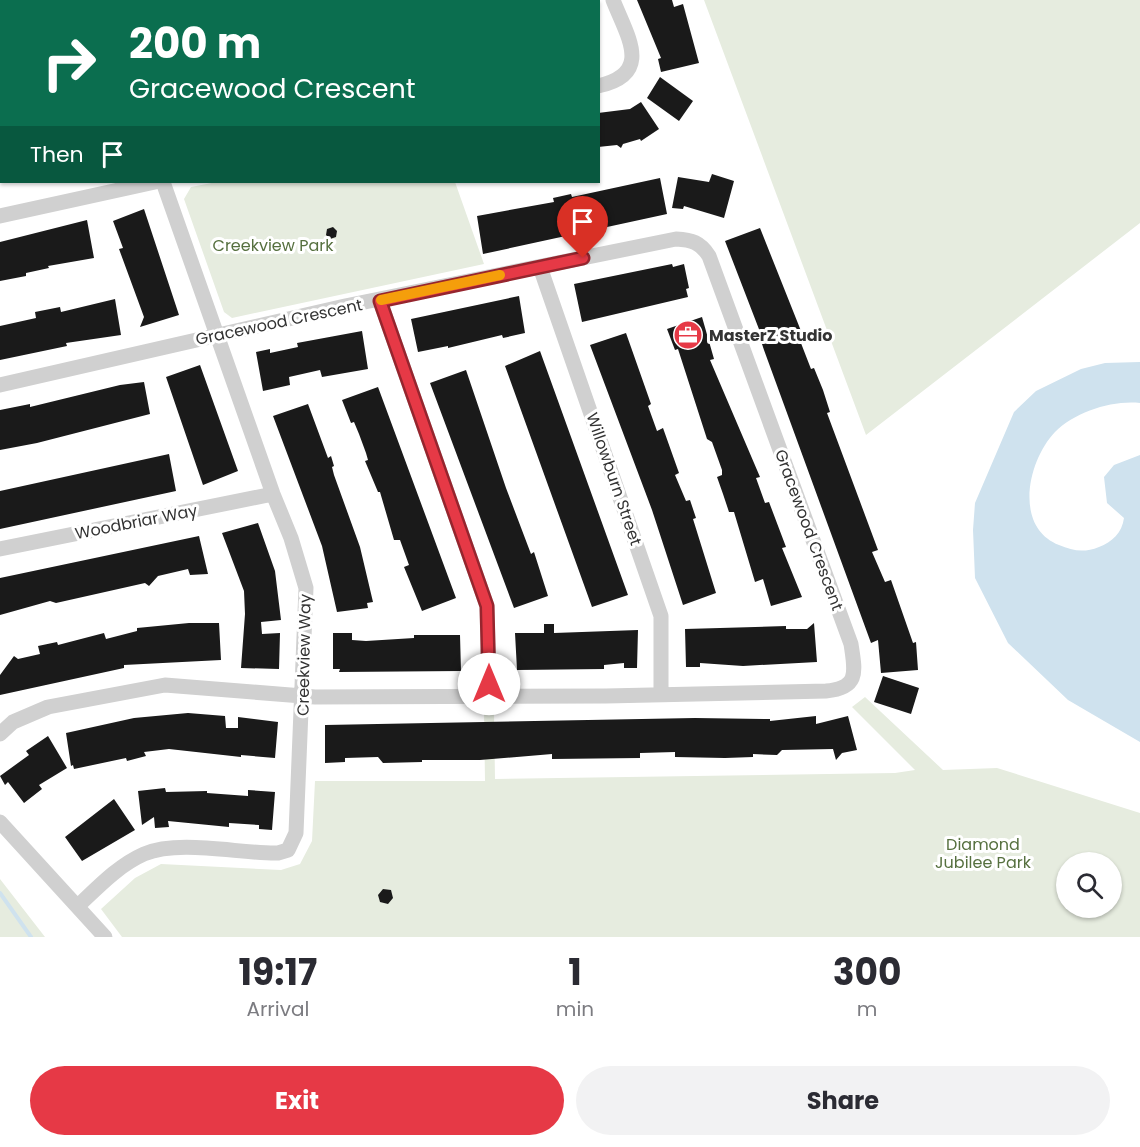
<!DOCTYPE html>
<style>
body{margin:0;font-family:Poppins,sans-serif;background:#f2f2f3;color:#2b2b33;height:100vh;display:flex;flex-direction:column;font-size:22px;white-space:nowrap}
*{box-sizing:border-box;margin:0}
p{font-size:20px;color:#7c7c81}
.icon{flex:none;width:33px;height:33px;fill:none;stroke:currentColor;stroke-width:2;stroke-linecap:round;stroke-linejoin:round}
.map{position:relative;height:937px;overflow:hidden}
.drawer{display:flex;flex-direction:column;background:#fff;flex:1}
.drawer>*{flex:none}
.guide{position:absolute;left:0px;top:0px;width:600px;height:183px;box-shadow:0 2px 4px #0004;background:#0b6e4f;color:#fff;overflow:hidden}
.buttons{position:absolute;left:1056px;top:852px;display:grid;gap:12px}
.buttons a{display:grid;place-items:center;width:66px;height:66px;border-radius:50%;background:#fff;box-shadow:0 2px 4px #0004;font-size:30px}
.pin{position:absolute;display:grid;place-items:center;width:51px;height:51px;color:#fff;margin:-62px -26px;border-radius:50% 50% 50% 0;rotate:-45deg;box-shadow:0 0 6px #0007}
.pin .icon{rotate:45deg}
.me{position:absolute;width:66px;margin:-33px;rotate:0deg;stroke-linejoin:round;filter:drop-shadow(0 0 4px #0008)}
.turn{display:flex;align-items:center;gap:21px;height:126px;padding:0 30px;font-size:27px}
.turn .icon{width:78px;height:78px;stroke-width:2.5}
.turn b{display:block;font-size:42px;line-height:51px}
.then{display:flex;align-items:center;height:57px;padding:0 30px;background:#0003;gap:12px;font-size:22px}
.eta{display:flex;justify-content:space-evenly;align-items:center;height:102px;text-align:center}
.eta b{font-size:36px;font-weight:700;line-height:42px}
.primary-button{display:flex;gap:12px;margin-top:auto;padding:12px 30px}
.primary-button a{flex:1;height:69px;border-radius:36px;background:#e63946;color:#fff;font-size:24px;font-weight:700;line-height:69px;text-align:center}
.primary-button a+a{background:#f2f2f3;color:#2b2b33}
.map>svg:first-child{display:block}
.green{fill:#e6ecdf;fill-rule:evenodd}
.water{fill:#cfe2ee}
.lines{fill:none;stroke-linecap:round;stroke-linejoin:round}
.stream{stroke:#cfe2ee;stroke-width:4}
.building{fill:#1a1a1a}
.minor{stroke:#d0d0d0;stroke-width:15}
.route-casing{stroke:#96252e;stroke-width:15}
.route{stroke:#e63946;stroke-width:10}
.slow{stroke:#f59e0b;stroke-width:10}
.labels{text-anchor:middle;dominant-baseline:central;stroke-width:6;stroke-linejoin:round;paint-order:stroke}
.park-label{font-size:16px;fill:#56703f;stroke:#fff}
.street-label{font-size:16px;fill:#333;stroke:#fff}
.poi-label{font-size:16px;font-weight:bold;fill:#333;stroke:#fff;text-anchor:start}
</style>
<div class="map">
<svg width="1140" height="937" viewBox="0 0 1140 937">
<rect width="100%" height="100%" fill="#fff"/>
<!-- green -->
<path class="green" d="M704 0H1140V223L866 435Z
M217 182H455L484 264 232 318 224 312 184 199 191 187Z
M865 697 943 770 997 768 1140 813V937H122L101 909 135 878 161 864 281 870 300 864 312 841 315 781H485L484 713H494L495 779 895 773 915 770 852 707ZM1066 862H1112V908H1066Z
M0 879 45 937H0Z"/>
<!-- water -->
<path class="water" d="M1140 362V403C1112 400 1075 412 1055 432 1028 460 1013 527 1059 545 1073 551 1084 553 1099 547 1112 542 1122 533 1124 518L1107 503 1104 477 1114 465 1140 455V742L1068 700 1008 643 975 578 973 530 975 503 1014 412 1036 391 1081 369 1105 363Z"/>
<g class="lines">
<!-- stream -->
<path class="stream" d="M0 893 31 937"/>
</g>
<!-- building -->
<path class="building" d="M637 0H672L674 7 683 4 699 63 661 72 658 59 661 58Z
M660 77 693 101 679 121 647 98Z
M641 102 659 129 641 141 640 139 623 144 621 148 617 145 598 147V113L630 109Z
M712 174 734 181 724 218 684 206 683 209 672 208 678 177 709 182Z
M660 178 667 214 483 254 477 216 554 202 553 198 571 194 572 197Z
M144 209 179 315 140 327 144 317 119 249 123 248 113 221Z
M87 220 94 258 48 266 49 268 26 273V276L0 281V242Z
M333 227 337 231 336 237 330 239 326 235 327 229Z
M760 228 803 336 799 338 811 369 814 368 823 390 830 412 827 413 878 550 872 552 885 582 891 580 913 643 916 642 918 670 881 673 878 640 871 643 764 350 760 338 762 337 725 241Z
M672 264 673 267 684 264 689 288 686 289 688 297 582 322 574 284Z
M519 296 525 333 503 338 502 335 448 348V346L418 352 411 319Z
M115 299 121 335 66 343 67 346 0 360V326L36 318 35 312 60 307 61 312Z
M702 317 714 359 710 360 760 477 756 478 765 503 769 502 786 547 782 548 802 597 771 606 763 579 755 582 734 512H729L723 494 717 477 722 475V470L712 442 707 439 678 349 675 350 667 329Z
M362 331 368 369 322 377 320 370 289 377 290 385 263 391 256 352 270 349V353L298 347 297 343Z
M626 333 651 404 648 406 657 431 663 428 679 473 675 475 686 501 690 500 696 518 693 519 716 593 683 605 652 510 590 345Z
M540 351 628 595 592 607 505 366Z
M200 365 238 471 203 485 166 377Z
M466 370 506 488 531 554 534 552 548 596 514 608 430 383Z
M144 382 150 414 37 443 0 450V410L30 404V407L120 385Z
M378 387 456 598 422 611 404 567 409 565 400 540H394L380 492H378L365 461 368 460 366 453 359 434 354 422 351 423 342 400Z
M308 404 328 458 331 456 334 466 332 467 334 475 360 547 373 602 367 603 368 608 337 612 322 546 273 416Z
M169 454 176 491 0 529V491Z
M258 523 275 571 281 620 261 622 262 634 280 633 279 669 241 668 245 614 244 591 222 533Z
M199 536 208 574 190 575 188 569 158 576 149 586 145 583 56 603 50 601 0 615V578Z
M189 623H219L221 660 124 665V668L0 695V675L14 656 18 659 40 654 38 646 57 642 58 645 104 633 106 639 137 631V628Z
M814 623 817 662 743 666 700 663V667H686L685 629 786 626V629H807Z
M544 624H554V633L638 630 637 668H624V663L604 665V669L517 670 515 633H544Z
M333 633H352V640L366 641 414 638V635H460L461 671 339 672 340 669H333Z
M883 676 919 688 911 714 874 702Z
M188 713 225 716 226 728H238V717L278 722 275 758 241 755V757L169 749 144 752 146 756 127 761 126 758 74 769 73 765 71 766 66 733 134 718Z
M816 716V724L848 716 857 750 842 753 836 760 833 749 782 750 777 755 753 754V757L725 758 675 757V752L640 753V758L552 759V754L480 760H422V762L383 763 378 757 345 758V762L325 763V725L695 718 770 719V721Z
M48 736 67 768 39 785 42 789 24 803 8 782 5 785 0 776 29 755 26 751Z
M165 788 166 792 207 791V793L248 796V790L275 792 272 830 259 829V825L229 823V827L168 821 169 827 155 828 154 817 142 825 138 791Z
M114 799 135 830 82 861 65 837Z
M383 889 391 890 393 898 388 904 380 902 378 895Z"/>
<g class="lines">
<!-- minor -->
<path class="minor" d="M116 0 117 2
M218 2 225 0
M0 51H2
M598 86C654 74 627 36 613 0
M0 216 155 182
M540 267 661 616V695
M380 301 487 606 489 696
M0 385 345 306 676 239C692 240 700 242 709 256L851 644C855 671 860 688 826 691L606 696 315 697 165 685 48 707 13 722 0 734
M0 549 273 494
M0 822 105 937
M79 905C99 886 119 865 144 854 180 839 240 854 278 853L288 850 296 833 306 588 291 538 273 494 163 182"/>
</g>
<g class="lines">
<!-- route casing -->
<g class="route-casing">
<path id="route" d="M489 684 487 606 380 301 583 258"/>
</g>
<!-- route -->
<use href="#route" class="route"/>
<!-- slow -->
<path class="slow" d="M381 300 500 275"/>
</g>
<!-- icons -->
<defs>
<g id="office-disc" transform="scale(1.5)"><circle r="9.5" fill="#e63946" stroke="#fff"/><path d="M-6-3h4V-5.5h4V-3h4V5H-6ZM-1-4.5V-3h2v-1.5ZM-6 0V1H6V0Z" fill="#fff"/></g>
</defs>
<g fill-rule="evenodd">
<use href="#office-disc" x="688" y="335"/>
</g>
<g class="labels">
<!-- park labels -->
<g class="park-label">
<text x="273" y="245">Creekview Park</text>
<text x="983" y="844">Diamond<tspan x="983" dy="18">Jubilee Park</tspan></text>
</g>
<!-- street labels -->
<g class="street-label">
<text transform="translate(279 322) rotate(-12)">Gracewood Crescent</text>
<text transform="translate(614 479) rotate(71)">Willowburn Street</text>
<text transform="translate(136 522) rotate(-11)">Woodbriar Way</text>
<text transform="translate(809 530) rotate(70)">Gracewood Crescent</text>
<text transform="translate(304 655) rotate(-89)">Creekview Way</text>
</g>
<!-- poi labels -->
<g class="poi-label">
<text x="709" y="335">MasterZ Studio</text>
</g>
</g>
</svg>
<div class="buttons">
<a><svg class="icon" aria-label="search" viewBox="0 0 24 24"><circle cx="10" cy="10" r="6"/><path d="M15 15l6 6"/></svg></a>
</div>
<div class="pin" style="left:583px;top:258px;background:#d93025"><svg class="icon" aria-label="arrive" viewBox="0 0 24 24"><path d="M6 21V4h12l-3 4 3 4H6"/></svg></div>
<svg class="me" style="left:489px;top:684px" viewBox="-20 -20 40 40"><circle r="19" fill="#fff"/><path d="M0-13L10 11 0 6-10 11z" fill="#e63946"/></svg>
<div class="guide">
<div class="turn"><svg class="icon" aria-label="right" viewBox="0 0 24 24"><path d="M7 20v-9h11M14 6l5 5-5 5"/></svg><div><b>200 m</b>Gracewood Crescent</div></div>
<div class="then">Then<svg class="icon" aria-label="arrive" viewBox="0 0 24 24"><path d="M6 21V4h12l-3 4 3 4H6"/></svg></div>
</div>
</div>
<section class="drawer">
<div class="eta">
<div><b>19:17</b><p>Arrival</p></div>
<div><b>1</b><p>min</p></div>
<div><b>300</b><p>m</p></div>
</div>
<div class="primary-button"><a>Exit</a><a>Share</a></div>
</section>
